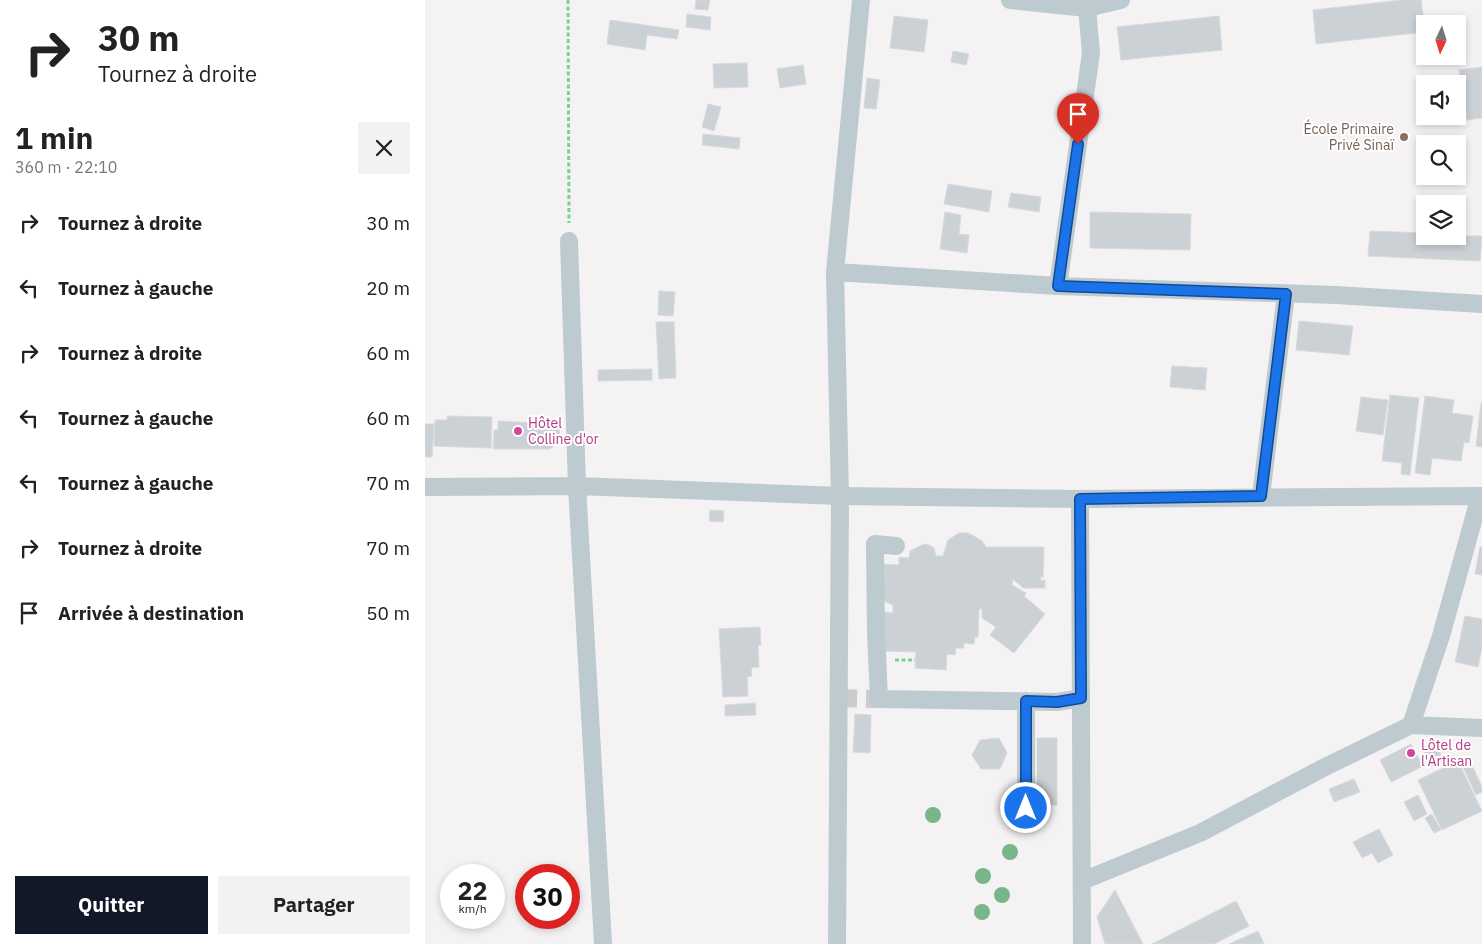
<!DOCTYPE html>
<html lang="fr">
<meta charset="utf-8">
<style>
body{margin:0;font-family:"IBM Plex Sans",sans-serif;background:#f2f2f2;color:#222;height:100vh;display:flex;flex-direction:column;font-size:19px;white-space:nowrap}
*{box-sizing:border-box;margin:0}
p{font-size:16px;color:#767676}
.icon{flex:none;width:28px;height:28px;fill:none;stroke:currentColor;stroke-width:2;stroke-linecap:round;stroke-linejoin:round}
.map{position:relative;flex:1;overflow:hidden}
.sheet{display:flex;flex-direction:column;background:#fff;width:425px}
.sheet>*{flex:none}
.banner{background:#fff;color:#222;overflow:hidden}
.needle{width:32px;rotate:184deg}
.controls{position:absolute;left:991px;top:15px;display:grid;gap:10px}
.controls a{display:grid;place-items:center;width:50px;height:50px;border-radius:0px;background:#fff;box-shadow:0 2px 8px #0003;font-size:25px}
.speed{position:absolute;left:15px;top:864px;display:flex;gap:10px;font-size:25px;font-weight:700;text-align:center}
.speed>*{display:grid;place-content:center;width:65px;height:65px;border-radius:50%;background:#fff;box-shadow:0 2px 8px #0003;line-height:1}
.speed small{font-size:12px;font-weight:400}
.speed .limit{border:8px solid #d22;background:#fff;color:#111}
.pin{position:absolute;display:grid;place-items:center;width:42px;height:42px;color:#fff;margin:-51px -21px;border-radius:50% 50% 50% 0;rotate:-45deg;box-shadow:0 0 5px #0007}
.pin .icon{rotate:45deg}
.me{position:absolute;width:55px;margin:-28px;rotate:0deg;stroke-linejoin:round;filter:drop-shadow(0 0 4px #0008)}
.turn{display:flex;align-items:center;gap:18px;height:105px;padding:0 15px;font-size:22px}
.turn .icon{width:65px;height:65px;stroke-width:2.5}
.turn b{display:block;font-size:35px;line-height:42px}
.round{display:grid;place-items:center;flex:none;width:52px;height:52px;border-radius:0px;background:#f2f2f2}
.overview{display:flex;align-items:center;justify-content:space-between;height:85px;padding:0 15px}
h1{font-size:30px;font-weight:700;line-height:38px}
.action{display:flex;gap:10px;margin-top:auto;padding:10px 15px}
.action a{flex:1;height:58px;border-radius:0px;background:#111827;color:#fff;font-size:20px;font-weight:700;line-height:58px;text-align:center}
.action a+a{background:#f2f2f2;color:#222}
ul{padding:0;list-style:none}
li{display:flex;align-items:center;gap:15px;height:65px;padding:0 15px}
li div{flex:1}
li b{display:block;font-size:19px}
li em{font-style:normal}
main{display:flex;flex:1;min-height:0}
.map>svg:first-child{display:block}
.building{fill:#ccd1d5;stroke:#d6dade}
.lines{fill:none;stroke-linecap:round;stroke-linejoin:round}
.minor-tunnel{stroke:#caccce;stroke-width:18;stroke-dasharray:18 9;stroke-linecap:butt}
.path{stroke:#76d393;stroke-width:3;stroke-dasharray:4 2.5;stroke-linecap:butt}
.minor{stroke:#bdcacf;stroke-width:18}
.tree{fill:#78b68a}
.route-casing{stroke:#114b97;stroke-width:12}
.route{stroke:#1a73e8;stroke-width:9}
.education-dot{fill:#8d6e63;stroke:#fff;stroke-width:2}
.hotel-dot{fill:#d1479c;stroke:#fff;stroke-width:2}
.labels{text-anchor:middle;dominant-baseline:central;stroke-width:4;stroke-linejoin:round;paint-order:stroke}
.education-label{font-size:14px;fill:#785e54;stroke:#fff;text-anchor:end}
.hotel-label{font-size:14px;fill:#b23c85;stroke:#fff;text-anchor:start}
</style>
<main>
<section class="sheet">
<div class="banner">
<div class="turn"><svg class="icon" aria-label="right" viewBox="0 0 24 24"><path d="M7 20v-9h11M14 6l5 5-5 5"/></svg><div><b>30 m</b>Tournez à droite</div></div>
</div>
<div class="overview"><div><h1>1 min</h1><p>360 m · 22:10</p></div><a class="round"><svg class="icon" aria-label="close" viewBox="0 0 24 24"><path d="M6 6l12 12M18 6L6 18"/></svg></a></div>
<ul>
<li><svg class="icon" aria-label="right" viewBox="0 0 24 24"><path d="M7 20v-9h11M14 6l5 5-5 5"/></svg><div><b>Tournez à droite</b></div><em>30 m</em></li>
<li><svg class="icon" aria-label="left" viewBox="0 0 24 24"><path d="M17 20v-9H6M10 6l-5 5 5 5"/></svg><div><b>Tournez à gauche</b></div><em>20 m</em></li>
<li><svg class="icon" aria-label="right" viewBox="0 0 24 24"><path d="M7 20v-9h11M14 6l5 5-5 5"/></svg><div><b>Tournez à droite</b></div><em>60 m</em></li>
<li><svg class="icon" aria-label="left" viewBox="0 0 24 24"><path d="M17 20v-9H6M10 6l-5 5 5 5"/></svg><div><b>Tournez à gauche</b></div><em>60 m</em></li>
<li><svg class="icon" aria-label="left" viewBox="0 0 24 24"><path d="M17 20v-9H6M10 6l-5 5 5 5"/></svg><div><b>Tournez à gauche</b></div><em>70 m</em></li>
<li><svg class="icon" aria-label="right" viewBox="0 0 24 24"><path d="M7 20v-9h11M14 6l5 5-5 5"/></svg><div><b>Tournez à droite</b></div><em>70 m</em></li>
<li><svg class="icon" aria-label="arrive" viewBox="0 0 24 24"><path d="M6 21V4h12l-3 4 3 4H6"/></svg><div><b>Arrivée à destination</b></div><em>50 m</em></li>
</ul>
<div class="action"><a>Quitter</a><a>Partager</a></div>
</section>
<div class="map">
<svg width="1057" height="944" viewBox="0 0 1057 944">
<rect width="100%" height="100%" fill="#f5f2f3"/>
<!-- building -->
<path class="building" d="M271 0H285L283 10 270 9Z
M976 0H996L1000 32 891 44 888 10Z
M262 14 286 17 285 30 261 27Z
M469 16 503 20 499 52 465 48Z
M794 16 797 50 696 60 692 27Z
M185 20 254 30 252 39 222 35 220 50 182 44Z
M528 51 544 54 541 65 526 62Z
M322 63 323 87 289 88 288 64Z
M378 65 381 84 355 88 352 69Z
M1057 67V118L1042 120 1034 70Z
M442 78 455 80 451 109 439 108Z
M283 104 296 107 289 131 277 127Z
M278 134 315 138 314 149 277 145Z
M523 184 567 191 564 212 519 204Z
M586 193 616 197 614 212 583 207Z
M520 212 536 215 534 234 544 235 542 253 515 249Z
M665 212 766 214 765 250 665 248Z
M945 231 1000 233V236H1057L1055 261 943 256Z
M234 291 250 292 248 316 233 315Z
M874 321 928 326 924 355 871 350Z
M231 322H249L251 378 234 379Z
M747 366 782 368 780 390 745 387Z
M227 369V380L173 381V370Z
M965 395 994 398 985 475 976 474 977 463 957 461Z
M1000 396 1029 400 1027 413 1048 416 1044 443 1039 442 1036 461 1007 458 1005 475 990 473Z
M936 397 963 400 958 435 931 431Z
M1056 403H1057V447L1051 446Z
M22 416 67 417 66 448 9 446 10 420H22Z
M115 418 135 419 134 442 125 449H68L69 430H73V421L114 423Z
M0 424H9L7 457H0Z
M285 510 299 511 298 522 284 521Z
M534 533H543L549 536 557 541 561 547H619L618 577H615L616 581 620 580V588H598L588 579 587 585 601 593 599 596 620 614 589 653 565 635 571 627 557 618V609H554L553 637H550L549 644 539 643V648H531L530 655 522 654 521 670 490 668 491 652 458 651 459 612 468 613V605L461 602 455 595 457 564 474 565V557L484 558 485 551 497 545 502 544 509 548 511 556H518L523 540Z
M1055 547H1057V575L1050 574Z
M1040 616 1057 619V647L1053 667 1030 662Z
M335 627 336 645H333L334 667 326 668 327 676 322 677 323 696 298 697 294 629Z
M330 703 331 715 300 716V705Z
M430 714 446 715 445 753 428 752Z
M574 738 582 753 575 769H556L547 755 555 740Z
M612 738H632V805L612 804Z
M1013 743 1017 764 1003 767 998 747Z
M986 744 998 766 966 782 955 760Z
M1033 761 1057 811 1017 830 993 780Z
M1045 761 1057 787V792L1051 795 1037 765Z
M929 779 935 792 909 802 904 789Z
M993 795 1002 814 989 821 979 802Z
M1007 814 1016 830 1009 833 1000 818Z
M954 829 968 855 953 863 947 853 937 858 928 842Z
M690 890 718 944H680L672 917Z
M811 901 824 926 789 944H727Z
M833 931 839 944H804Z"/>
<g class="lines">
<!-- minor-tunnel -->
<path class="minor-tunnel" d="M414 698 454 699"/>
<!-- path -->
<path class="path" d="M143 0 144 223
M470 660H490"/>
<!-- minor -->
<path class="minor" d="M585 0 662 8 666 53 633 286
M663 0 662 8 696 0
M144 241 152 486 178 944
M410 272 633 286 911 295 1057 304
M0 487 152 486 415 496 655 499 1057 496
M836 496 861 294
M655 499 657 944
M471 546 450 544 451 632 454 699 632 702 656 698
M601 701V808
M986 725 1016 636 1055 496
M657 881 775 833 900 767 986 725 1057 728
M412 944 415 496 410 272 436 0"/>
</g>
<!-- trees -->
<g class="tree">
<circle cx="508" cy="815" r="8"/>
<circle cx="585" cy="852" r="8"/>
<circle cx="558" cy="876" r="8"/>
<circle cx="577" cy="895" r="8"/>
<circle cx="557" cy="912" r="8"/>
</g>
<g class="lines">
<!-- route casing -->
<g class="route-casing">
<path id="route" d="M601 808V701L632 702 656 698 655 499 836 496 861 294 633 286 653 144"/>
</g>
<!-- route -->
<use href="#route" class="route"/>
</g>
<!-- markers -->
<circle class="education-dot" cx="979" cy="137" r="5"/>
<g class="hotel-dot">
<circle cx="93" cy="431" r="5"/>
<circle cx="986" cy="753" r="5"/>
</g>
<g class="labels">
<!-- education labels -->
<g class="education-label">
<text x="969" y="129">École Primaire<tspan x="969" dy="16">Privé Sinaï</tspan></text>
</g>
<!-- hotel labels -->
<g class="hotel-label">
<text x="103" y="423">Hôtel<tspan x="103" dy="16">Colline d'or</tspan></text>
<text x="996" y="745">Lôtel de<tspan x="996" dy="16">l'Artisan</tspan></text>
</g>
</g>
</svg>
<div class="controls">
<a><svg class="needle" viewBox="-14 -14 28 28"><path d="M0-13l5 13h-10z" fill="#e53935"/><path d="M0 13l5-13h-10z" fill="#767676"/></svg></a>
<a><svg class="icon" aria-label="sound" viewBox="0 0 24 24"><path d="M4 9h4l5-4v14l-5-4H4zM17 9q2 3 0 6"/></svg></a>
<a><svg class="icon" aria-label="search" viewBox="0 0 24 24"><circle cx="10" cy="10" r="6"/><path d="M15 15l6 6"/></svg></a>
<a><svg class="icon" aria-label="layers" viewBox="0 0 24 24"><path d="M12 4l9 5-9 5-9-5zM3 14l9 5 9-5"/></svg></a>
</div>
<div class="speed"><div>22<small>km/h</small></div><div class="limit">30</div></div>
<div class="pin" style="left:653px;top:144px;background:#d93025"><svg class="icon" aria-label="arrive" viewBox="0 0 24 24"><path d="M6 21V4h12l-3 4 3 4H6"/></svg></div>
<svg class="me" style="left:601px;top:808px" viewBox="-20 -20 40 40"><circle r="17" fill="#1a73e8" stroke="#fff" stroke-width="3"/><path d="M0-11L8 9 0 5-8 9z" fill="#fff"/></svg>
</div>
</main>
